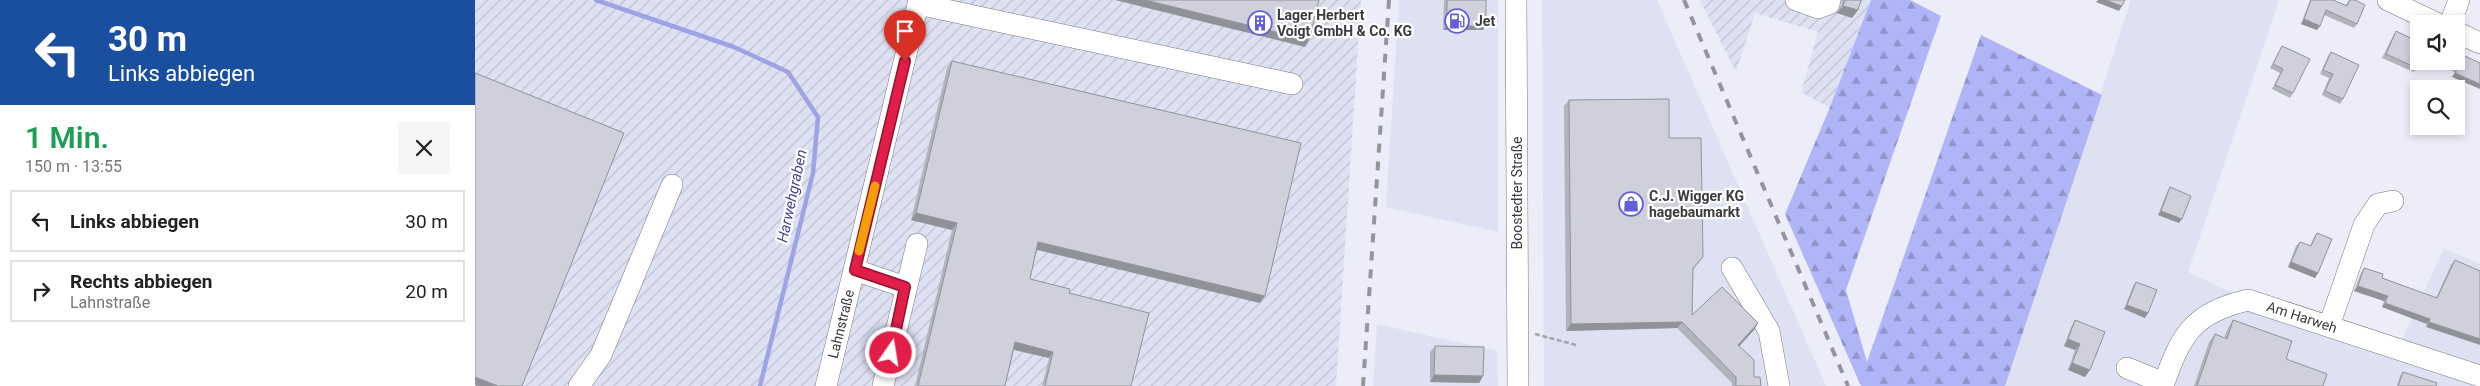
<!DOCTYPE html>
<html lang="de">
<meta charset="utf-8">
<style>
body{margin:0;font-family:Roboto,sans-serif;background:#f6f6f6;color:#222;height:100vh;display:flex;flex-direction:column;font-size:19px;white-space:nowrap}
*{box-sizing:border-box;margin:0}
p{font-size:16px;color:#767676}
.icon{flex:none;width:28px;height:28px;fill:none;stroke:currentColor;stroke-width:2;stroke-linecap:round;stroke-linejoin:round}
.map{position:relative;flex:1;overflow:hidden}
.sheet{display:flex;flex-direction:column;background:#fff;width:475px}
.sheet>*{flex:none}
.banner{background:#1a4fa0;color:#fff;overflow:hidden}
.tools{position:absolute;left:1935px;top:15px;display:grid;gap:10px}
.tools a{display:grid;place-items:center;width:55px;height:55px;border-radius:0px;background:#fff;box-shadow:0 2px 8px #0003;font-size:25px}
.pin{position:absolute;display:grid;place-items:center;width:42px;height:42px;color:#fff;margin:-51px -21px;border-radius:50% 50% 50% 0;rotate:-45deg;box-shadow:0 0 5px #0007}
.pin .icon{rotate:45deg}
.me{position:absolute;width:55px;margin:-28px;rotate:13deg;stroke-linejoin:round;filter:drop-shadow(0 0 4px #0008)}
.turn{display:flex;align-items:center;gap:18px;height:105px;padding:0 25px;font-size:22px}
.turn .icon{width:65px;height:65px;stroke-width:2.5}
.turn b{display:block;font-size:35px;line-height:42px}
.round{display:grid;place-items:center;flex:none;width:52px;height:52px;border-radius:0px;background:#f6f6f6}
.summary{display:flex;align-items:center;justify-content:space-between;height:85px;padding:0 25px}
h1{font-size:30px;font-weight:600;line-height:38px;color:#1e9e55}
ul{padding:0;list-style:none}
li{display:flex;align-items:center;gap:15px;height:62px;margin:0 10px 8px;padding:0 15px;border:2px solid #e0e0e0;border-radius:0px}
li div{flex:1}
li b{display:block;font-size:19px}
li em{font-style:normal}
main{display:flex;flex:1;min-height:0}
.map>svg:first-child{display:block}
.built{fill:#dee1f2}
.industrial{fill:url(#industrial-furrows)}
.forest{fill:url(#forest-firs)}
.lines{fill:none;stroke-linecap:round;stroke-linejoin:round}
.stream{stroke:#9ea3e5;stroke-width:4.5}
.minor-casing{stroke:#767781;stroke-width:22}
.path{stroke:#a5a5ad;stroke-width:2.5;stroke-dasharray:5 2.5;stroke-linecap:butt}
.minor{stroke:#fff;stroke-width:21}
.rail{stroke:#94949c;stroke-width:4;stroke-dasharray:9 9;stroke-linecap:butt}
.wall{fill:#b2b3bc}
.shaded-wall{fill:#919299}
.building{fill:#cfd0db;stroke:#919299}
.route-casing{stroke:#92132f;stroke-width:12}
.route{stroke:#e11d48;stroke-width:9}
.slow{stroke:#f59e0b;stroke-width:9}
.labels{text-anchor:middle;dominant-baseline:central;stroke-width:4.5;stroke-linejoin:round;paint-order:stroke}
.poi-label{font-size:14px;font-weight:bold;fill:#3b3b3f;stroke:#fff;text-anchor:start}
.street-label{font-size:14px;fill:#3b3b3f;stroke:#fff}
.water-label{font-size:15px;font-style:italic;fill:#464593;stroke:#fff}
</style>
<main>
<section class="sheet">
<div class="banner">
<div class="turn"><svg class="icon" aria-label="left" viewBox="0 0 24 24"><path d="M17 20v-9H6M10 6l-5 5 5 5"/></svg><div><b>30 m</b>Links abbiegen</div></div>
</div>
<div class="summary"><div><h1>1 Min.</h1><p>150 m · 13:55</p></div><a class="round"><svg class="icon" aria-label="close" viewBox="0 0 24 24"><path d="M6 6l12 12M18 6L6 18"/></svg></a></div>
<ul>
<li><svg class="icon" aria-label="left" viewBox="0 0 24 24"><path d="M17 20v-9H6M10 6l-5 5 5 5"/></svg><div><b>Links abbiegen</b></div><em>30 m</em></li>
<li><svg class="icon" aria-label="right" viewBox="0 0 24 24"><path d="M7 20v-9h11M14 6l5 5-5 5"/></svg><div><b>Rechts abbiegen</b><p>Lahnstraße</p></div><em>20 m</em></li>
</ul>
</section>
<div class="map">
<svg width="2005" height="386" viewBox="0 0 2005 386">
<defs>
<pattern id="industrial-furrows" width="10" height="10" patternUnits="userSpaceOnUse" patternTransform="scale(1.25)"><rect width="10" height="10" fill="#dee1f2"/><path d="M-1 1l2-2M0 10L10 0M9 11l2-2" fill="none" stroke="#bfc2d1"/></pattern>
<pattern id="forest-firs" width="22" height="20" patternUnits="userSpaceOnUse" patternTransform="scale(1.25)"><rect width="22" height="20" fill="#b0b5f8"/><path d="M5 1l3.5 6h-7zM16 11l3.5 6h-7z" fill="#9094ca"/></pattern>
</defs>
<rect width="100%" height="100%" fill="#ecedf8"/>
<!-- built -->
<path class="built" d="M924 0H1023V232L911 207Z
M1067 0H1182L1351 386H1069Z
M1656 0H1804L1713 272 1773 300 1923 348 1969 248 2005 264V386H1530Z
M902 324 1022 351 1023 386H898Z"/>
<!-- industrial -->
<path class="industrial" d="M0 0H886L861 386H0Z
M1225 0H1396L1355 107 1326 93 1343 32 1280 13 1261 72Z"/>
<!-- forest -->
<path class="forest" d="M1396 0H1435L1466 16 1371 290 1392 362 1506 35 1627 95 1530 386H1386L1310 214 1355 107Z"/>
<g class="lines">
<!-- stream -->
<path class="stream" d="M121 0 259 47 313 72 343 117 338 173 285 386"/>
<!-- minor casing -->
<g class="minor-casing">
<path id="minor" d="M1041 0 1043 386
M1321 0 1343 8 1354 4 1355 0
M1913 0 1963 24
M443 4 817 84
M1975 24 1984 0
M1981 32 2005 43
M1257 268 1294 331 1304 386
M380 270 430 287
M1854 326 1889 225 1903 204 1918 201
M1652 368 1689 383
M104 386 126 355 197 185
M351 386 444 0
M408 386 442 244
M1688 386C1706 335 1717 313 1773 300L2005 376"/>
</g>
<!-- path -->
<path class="path" d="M1060 334 1101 345"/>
<!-- minor -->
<use href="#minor" class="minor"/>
<!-- rail -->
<path class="rail" d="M1209 0 1373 386
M888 386 914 0"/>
</g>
<!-- wall -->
<path class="wall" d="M969 0H1011L1008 30H968Z
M1366 0H1386L1383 10 1377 18 1362 13 1367 3Z
M1835 0H1858L1871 5 1874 0H1880L1882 24 1879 28 1849 15 1845 26 1842 30 1826 24Z
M1921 31 1942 68 1939 72 1907 58 1918 36Z
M1807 46 1818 93 1815 98 1797 89 1805 73 1795 68 1804 51Z
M1856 52 1868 99 1865 104 1847 95 1854 78 1845 74 1853 56Z
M477 61 785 303 562 250 555 279 594 293 656 386H567L574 358 539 350 530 386H440L477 230 436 220 472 68Z
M1962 61H1981L2005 63 1977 77 1980 72 1961 63Z
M1094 100 1194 138 1228 257 1218 270 1217 315 1283 323 1279 330 1264 346 1279 377 1286 386H1257V383L1202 328 1091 331 1089 106Z
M1695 187 1704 223 1683 215 1692 192Z
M1842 233 1843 273 1840 278 1813 267 1821 246 1825 242 1835 246 1839 237Z
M1980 260 2005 271 1951 327 1952 324 1907 307 1909 301 1879 291 1886 273 1889 268 1907 278 1961 298 1976 265Z
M1661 282 1670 318 1649 309 1658 286Z
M1600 320 1610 377 1593 370 1600 350 1589 346 1596 327Z
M1758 320 1811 359 1848 386H1719L1734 342 1740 334 1749 338 1753 328Z
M960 346 1008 376 1004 383 955 382V352Z
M1928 372 1961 386H1922L1925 376Z"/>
<!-- shaded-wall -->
<path class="shaded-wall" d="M640 0H670L834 40 830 47Z
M1623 0H1630L1647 6 1644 11 1621 2Z
M1368 6 1383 10 1377 18 1362 13Z
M1829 19 1845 26 1842 30 1826 24Z
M972 26H1011L1008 30H968Z
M1980 73 2005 84V89L1977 77Z
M1686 211 1707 219 1704 223 1683 215Z
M441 213 482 223 477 230 436 220Z
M563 242 790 296 785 303 559 249Z
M1816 262 1843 273 1840 278 1813 267Z
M1883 286 1913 296 1909 301 1879 291Z
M1910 303 1955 319 1952 324 1907 307Z
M1652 305 1673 313 1670 318 1649 309Z
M1207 322 1202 328 1091 331 1096 324Z
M1954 322 2005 339V345L1951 327Z
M1283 323 1279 330 1259 352 1263 345Z
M1593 339 1605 344 1600 350 1589 346Z
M540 342 578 352 574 358 536 349Z
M1597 363 1615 370 1610 377 1593 370Z
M959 375 1008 376 1004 383 955 382Z
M0 377 23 386H3L0 385Z"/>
<!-- building -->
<path class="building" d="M670 0H844L834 40Z
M972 0H1011V26H972Z
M1370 0H1386L1383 10 1368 6Z
M1630 0H1650L1647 6Z
M1836 0H1858L1872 6 1875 0H1880L1890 5 1882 24 1851 10 1845 26 1829 19Z
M1921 31 1944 42V61H1945L1942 68 1911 54Z
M1807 46 1835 59 1818 93 1800 85 1808 69 1798 64Z
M1856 52 1884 65 1868 99 1850 91 1858 74 1848 70Z
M1981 52 2005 63V84L1980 73 1983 67 1970 61H1981Z
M477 61 826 143 790 296 563 242 555 279 595 289 594 293 674 313 656 386H570L578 352 540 342 530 386H443L482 223 441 213Z
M0 73 149 133 47 386H23L0 377Z
M1194 99V138H1226L1228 257 1218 268 1217 315 1247 287 1283 323 1263 345 1279 360V377H1285L1286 386H1261V377L1207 322 1096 324 1094 100Z
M1695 187 1716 196 1707 219 1686 211Z
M1842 233 1857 239 1843 273 1816 262 1825 242 1836 246Z
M1980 260 2005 271V339L1954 322 1955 319 1910 303 1913 296 1883 286 1889 268 1908 274 1907 278 1962 298Z
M1661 282 1682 290 1673 313 1652 305Z
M1600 320 1630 332 1615 370 1597 363 1605 344 1593 339Z
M1758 320 1817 341 1811 359 1852 374 1848 386H1722L1740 334 1752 339Z
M960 346 1009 347 1008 376 959 375Z
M1928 372 1962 383 1961 386H1923Z"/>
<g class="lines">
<!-- route casing -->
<g class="route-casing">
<path id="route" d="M416 353 430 287 380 270 430 61"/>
</g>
<!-- route -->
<use href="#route" class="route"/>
<!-- slow -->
<path class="slow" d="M384 251 400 186"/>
</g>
<!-- icons -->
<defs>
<g id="fuel-ring" transform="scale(1.25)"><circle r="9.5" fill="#fff" stroke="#635fd8" stroke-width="1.5"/><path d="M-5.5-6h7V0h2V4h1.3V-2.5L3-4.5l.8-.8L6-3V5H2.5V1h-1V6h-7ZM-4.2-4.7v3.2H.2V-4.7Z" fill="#635fd8"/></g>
<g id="building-ring" transform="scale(1.25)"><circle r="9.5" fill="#fff" stroke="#635fd8" stroke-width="1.5"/><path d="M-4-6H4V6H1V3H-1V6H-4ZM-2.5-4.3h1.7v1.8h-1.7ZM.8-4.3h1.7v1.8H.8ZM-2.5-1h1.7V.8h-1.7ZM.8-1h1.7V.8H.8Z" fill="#635fd8"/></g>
<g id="shop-ring" transform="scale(1.25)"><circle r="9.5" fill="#fff" stroke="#635fd8" stroke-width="1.5"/><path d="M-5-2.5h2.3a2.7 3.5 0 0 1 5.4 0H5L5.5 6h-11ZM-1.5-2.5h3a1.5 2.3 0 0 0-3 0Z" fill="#635fd8"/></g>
</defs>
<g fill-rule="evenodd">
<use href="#fuel-ring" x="982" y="21"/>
<use href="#building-ring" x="785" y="23"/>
<use href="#shop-ring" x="1156" y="204"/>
</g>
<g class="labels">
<!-- poi labels -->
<g class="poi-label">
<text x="802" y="15">Lager Herbert<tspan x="802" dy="16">Voigt GmbH &amp; Co. KG</tspan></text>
<text x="1000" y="21">Jet</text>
<text x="1174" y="196">C.J. Wigger KG<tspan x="1174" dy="16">hagebaumarkt</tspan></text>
</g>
<!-- street labels -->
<g class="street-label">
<text transform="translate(1042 193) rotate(-90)">Boostedter Straße</text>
<text transform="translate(1827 317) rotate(18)">Am Harweh</text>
<text transform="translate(366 324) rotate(-76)">Lahnstraße</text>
</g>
<!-- water labels -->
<g class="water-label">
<text transform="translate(317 196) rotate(-78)">Harwehgraben</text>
</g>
</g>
</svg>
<div class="tools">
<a><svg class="icon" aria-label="sound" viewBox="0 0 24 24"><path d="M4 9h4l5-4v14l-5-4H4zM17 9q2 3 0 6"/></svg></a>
<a><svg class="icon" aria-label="search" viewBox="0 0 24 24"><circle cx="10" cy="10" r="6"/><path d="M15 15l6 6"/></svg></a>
</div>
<div class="pin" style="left:430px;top:61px;background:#d93025"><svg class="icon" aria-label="arrive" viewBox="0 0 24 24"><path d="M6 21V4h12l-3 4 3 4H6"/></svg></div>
<svg class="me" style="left:416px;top:353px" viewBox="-20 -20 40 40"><circle r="17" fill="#e11d48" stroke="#fff" stroke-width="3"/><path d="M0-11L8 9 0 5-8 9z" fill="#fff"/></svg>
</div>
</main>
